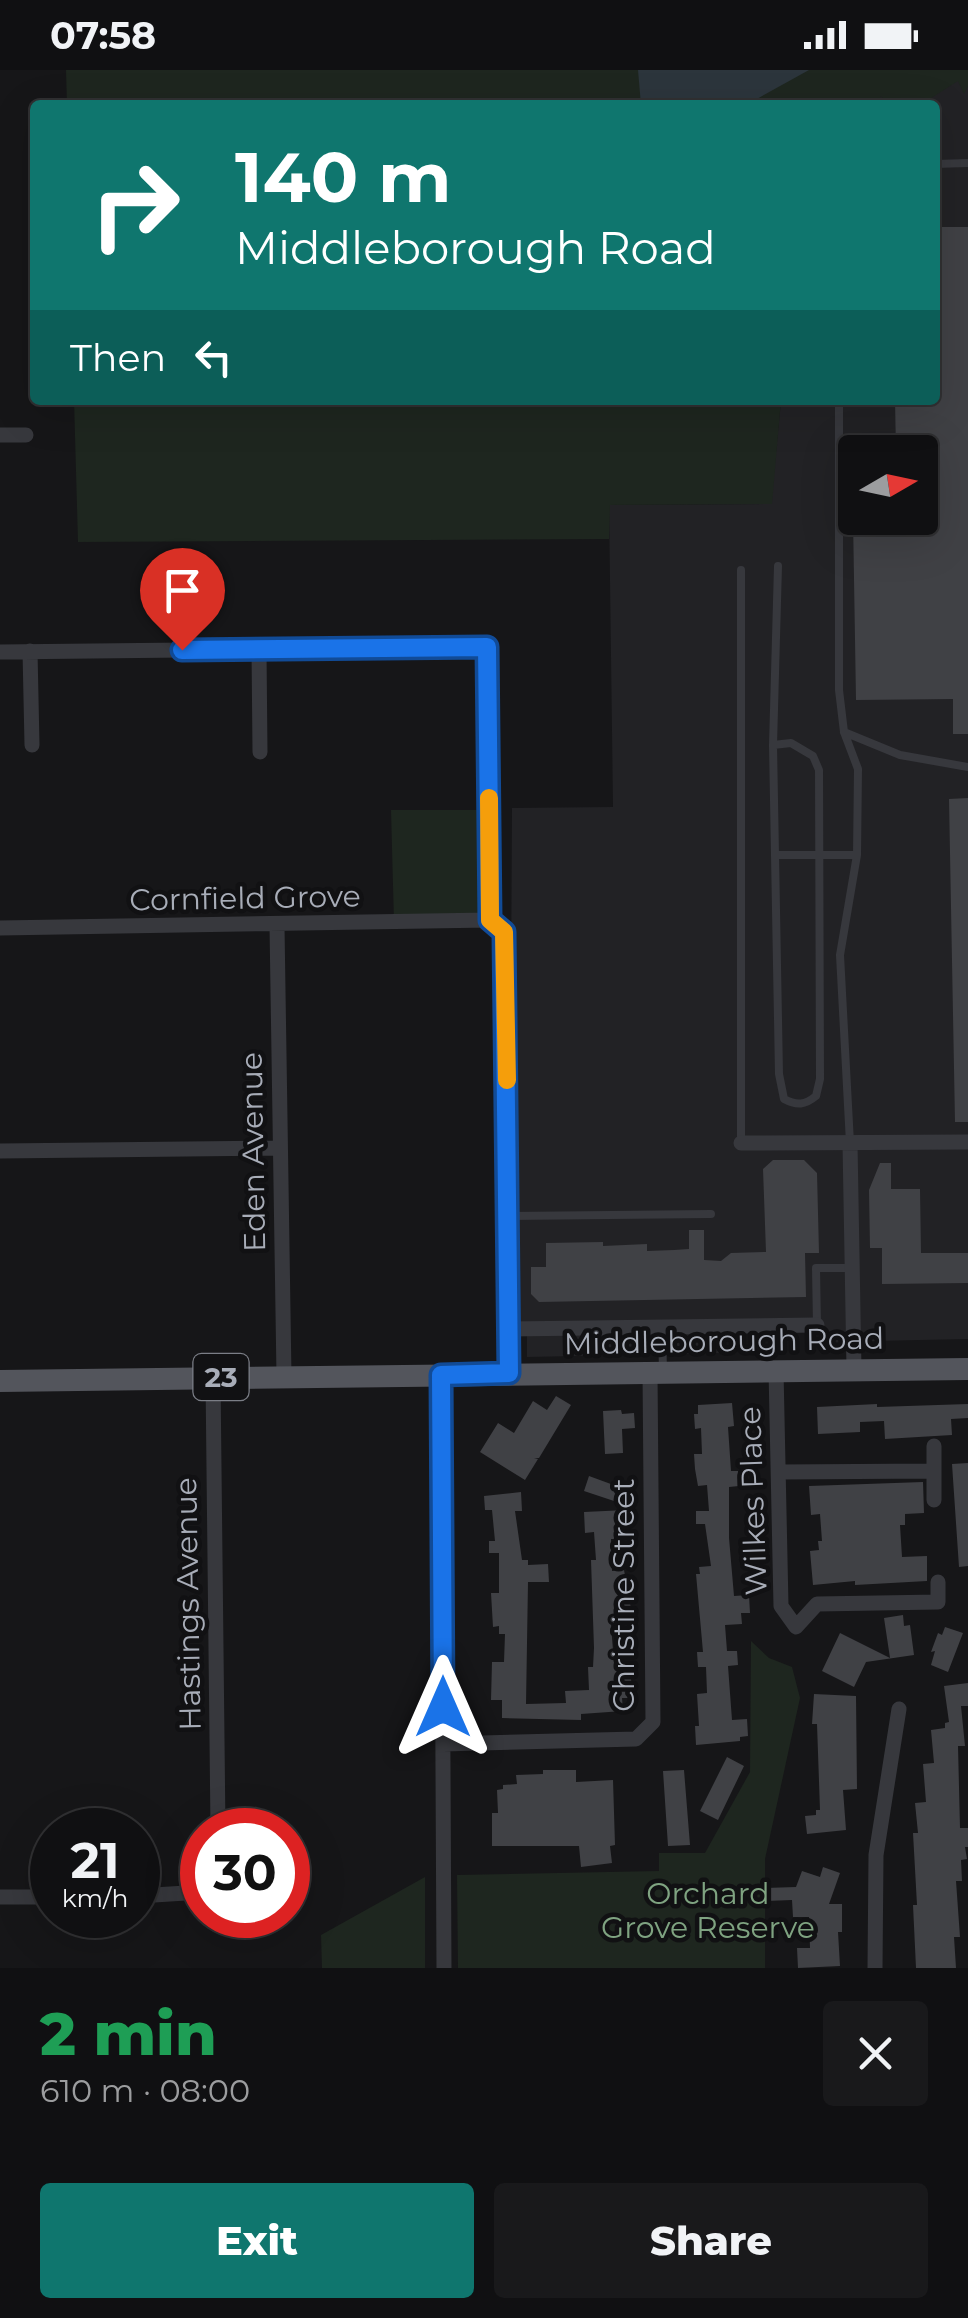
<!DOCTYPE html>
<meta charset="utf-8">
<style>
body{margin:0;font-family:Montserrat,sans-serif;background:#19191b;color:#f1f3f6;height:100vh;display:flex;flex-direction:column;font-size:38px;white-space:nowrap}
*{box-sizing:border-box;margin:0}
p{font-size:32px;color:#9c9d9f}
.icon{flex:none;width:55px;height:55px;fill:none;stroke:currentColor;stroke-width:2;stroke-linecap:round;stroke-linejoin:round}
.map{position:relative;height:1898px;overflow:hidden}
.details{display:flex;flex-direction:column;background:#101012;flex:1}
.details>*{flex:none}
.guide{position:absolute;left:30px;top:30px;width:910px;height:305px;border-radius:10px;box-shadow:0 10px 40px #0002,0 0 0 2px #303032;background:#0f766e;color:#fff;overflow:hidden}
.needle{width:65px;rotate:81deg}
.controls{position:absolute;left:838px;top:365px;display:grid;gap:20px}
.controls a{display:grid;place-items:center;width:100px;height:100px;border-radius:10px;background:#101012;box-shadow:0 10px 40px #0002,0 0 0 2px #303032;font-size:50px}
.speed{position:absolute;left:30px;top:1738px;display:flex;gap:20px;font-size:50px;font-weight:700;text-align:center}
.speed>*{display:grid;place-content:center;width:130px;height:130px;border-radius:50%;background:#101012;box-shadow:0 10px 40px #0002,0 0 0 2px #303032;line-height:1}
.speed small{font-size:25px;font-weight:400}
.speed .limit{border:15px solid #d22;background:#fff;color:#111}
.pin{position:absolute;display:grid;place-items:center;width:85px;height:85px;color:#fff;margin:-102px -42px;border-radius:50% 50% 50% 0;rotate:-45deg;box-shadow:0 0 10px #0007}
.pin .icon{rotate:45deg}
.me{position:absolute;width:110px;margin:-55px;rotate:0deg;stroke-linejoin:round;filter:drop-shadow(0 0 8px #0008)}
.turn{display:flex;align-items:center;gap:35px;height:210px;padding:0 40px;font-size:45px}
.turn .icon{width:130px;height:130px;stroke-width:2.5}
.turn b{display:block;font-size:70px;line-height:85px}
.then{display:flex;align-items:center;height:95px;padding:0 40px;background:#0003;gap:20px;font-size:38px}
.round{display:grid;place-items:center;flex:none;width:105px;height:105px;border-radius:10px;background:#19191b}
.headline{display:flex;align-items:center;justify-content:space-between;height:170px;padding:0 40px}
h1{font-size:60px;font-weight:800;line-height:75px;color:#1e9e55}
.button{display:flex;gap:20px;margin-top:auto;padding:20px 40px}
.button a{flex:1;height:115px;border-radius:10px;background:#0f766e;color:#fff;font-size:40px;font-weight:800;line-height:115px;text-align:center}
.button a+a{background:#19191b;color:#f1f3f6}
.status{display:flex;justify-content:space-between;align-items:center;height:70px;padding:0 50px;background:#101012;direction:ltr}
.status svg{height:28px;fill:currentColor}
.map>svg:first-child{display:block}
.built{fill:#222225;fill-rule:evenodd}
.green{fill:#1e261f}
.water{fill:#2c353c}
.building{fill:#404145}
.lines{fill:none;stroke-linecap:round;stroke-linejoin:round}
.service{stroke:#37383d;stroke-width:8}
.minor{stroke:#37383d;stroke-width:15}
.primary{stroke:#53555c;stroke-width:22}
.route-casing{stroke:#114b97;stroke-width:25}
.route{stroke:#1a73e8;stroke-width:18}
.slow{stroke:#f59e0b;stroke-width:18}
.labels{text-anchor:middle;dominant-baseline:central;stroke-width:9;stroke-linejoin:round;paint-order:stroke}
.shield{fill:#111113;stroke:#7b7e86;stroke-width:2.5}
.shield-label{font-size:28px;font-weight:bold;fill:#a8adb8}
.street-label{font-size:30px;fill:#a8adb8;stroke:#111113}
.park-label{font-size:30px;fill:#7fa381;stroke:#111113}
</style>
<div class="status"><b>07:58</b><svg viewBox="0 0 49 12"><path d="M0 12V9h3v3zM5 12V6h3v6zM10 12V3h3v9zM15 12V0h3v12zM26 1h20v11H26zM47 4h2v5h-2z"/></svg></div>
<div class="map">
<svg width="968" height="1898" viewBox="0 0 968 1898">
<rect width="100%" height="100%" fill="#161618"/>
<!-- built -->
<path class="built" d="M968 0V1269L824 1272V1255L722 1256 723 1283 527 1287V1259H509L512 738 613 737 609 435 771 434 781 330H935V35H873L881 24ZM855 382H920V448H855Z"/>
<!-- green -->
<path class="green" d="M66 0H968V16L964 24 958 11 925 32 886 35 881 26 878 35H67Z
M74 330H781L772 434 610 435 609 469 78 472Z
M391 740H489L490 850 394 853Z
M751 1571 769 1588 792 1597 800 1628 765 1789V1898H458L457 1805 659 1801V1783H705L750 1702Z
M425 1807V1898H322L321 1865Z"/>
<!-- water -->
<path class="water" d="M638 0H809L746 35H641Z"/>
<!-- building -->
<path class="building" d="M935 157H968V664H953V629L856 630 853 448H920V382H896L895 330H935Z
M968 728V1052H955L949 729Z
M773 1090H804L817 1103 819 1183H805L806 1227 539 1232 531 1224V1197H546V1173L603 1172V1176L647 1174V1181L674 1180 689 1179V1160H704V1190L721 1191 731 1183 766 1182 763 1099Z
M880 1093H891V1119H920L921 1183H968V1213L882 1214V1178H870L869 1120Z
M556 1326 571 1335 539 1388H534L538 1389 525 1410 480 1382 498 1353 514 1363 533 1331 547 1340Z
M732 1333 734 1356 728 1357 731 1401H738L739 1416 729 1417V1468L734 1526 749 1525 750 1543H741L742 1554 725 1555 727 1581H737L738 1595 728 1596 732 1650 747 1649 748 1666 740 1667V1671L696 1675 695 1656H699L697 1624 707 1623 706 1597H698L697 1582H703L696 1504H700L699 1497 711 1496 705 1454H696V1441H709L707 1415 698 1416 695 1399 694 1384H702L701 1358 695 1359 694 1344H698V1335Z
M877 1334V1337L968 1334V1348L951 1349 952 1365 885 1369 884 1351 860 1352V1362L818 1364 817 1337Z
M621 1340 622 1344 634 1343 635 1358 622 1359 623 1383 605 1384 603 1341Z
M968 1393V1496L959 1497 952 1394Z
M589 1406 619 1417 614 1431 584 1421Z
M923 1412 924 1443 905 1444V1455H900L902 1487 927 1486V1511L855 1515V1511L813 1515 810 1481 819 1480 818 1471H822L820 1444 811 1445 809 1416Z
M521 1422 522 1441H515L522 1490H528V1495L548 1494 549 1512H528L526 1634 566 1633 565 1621 589 1620 588 1597H593L594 1578 591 1490H596L594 1462 585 1463 584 1442 626 1440 627 1461 614 1462V1469H611L612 1501 624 1500 632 1544 622 1545 623 1554 611 1555 614 1593H624L625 1608H631L632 1628H622L623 1641 581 1644V1650L502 1648V1630H491L492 1592H504L505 1564H499V1556L493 1557 491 1523H499V1483H489V1471H495L492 1440H485L484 1426Z
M903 1545 904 1556 910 1555 914 1585 866 1592 854 1617 822 1601 840 1563 890 1588 884 1548Z
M945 1557 963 1563 948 1602 931 1595 935 1581 931 1582 938 1563 942 1565Z
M968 1613V1636H961L965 1676H958L960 1758H968V1777H965L967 1789 961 1790 962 1811H956L960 1867H954L956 1898H916L913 1835H917L913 1763H918L915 1733 926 1732 923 1694 934 1693 931 1660 945 1658V1653L949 1652 944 1616Z
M814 1624 856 1626 857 1719 843 1720 846 1760 807 1764 805 1746 816 1745V1740H820L817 1654H812Z
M727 1687 744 1696 718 1750 700 1741Z
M543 1700H576V1712L613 1710 615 1775 610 1776 612 1793 581 1797 579 1776H492V1743H498L497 1720 503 1719V1715L517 1714 516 1705 543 1704Z
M684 1700 690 1775 668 1776 663 1701Z
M823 1797 840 1803 829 1834H842V1862H838L840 1896 798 1898 797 1878H810L809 1847H793L792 1830 766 1831 765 1818 796 1817 802 1801 820 1807Z"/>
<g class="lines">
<!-- service -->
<path class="service" d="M935 94 968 93
M839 330V620L844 662 858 699 857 785 840 885 850 1073
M844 662 900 685 968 697
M791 673 813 686 819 700 820 1009 816 1026C805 1035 797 1036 784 1029L779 1004 773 675Z
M773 675 778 496
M776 785H857
M741 1073V500
M509 1146 711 1144
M817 1255 816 1198H850
M662 1256 663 1302"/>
<!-- minor -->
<path class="minor" d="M0 365H26
M259 580 260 682
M30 581 32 675
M0 582 487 577 490 850
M490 850 504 863 509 1303
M277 856 284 1306
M0 858 490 850
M741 1073 968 1072
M850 1073 854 1299
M0 1081 280 1078
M509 1259 817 1255
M776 1300 781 1536 796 1557 817 1534 938 1532V1512
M441 1305 444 1898
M213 1308 218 1760
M934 1376V1430
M779 1402 934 1401
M443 1674 636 1669 653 1652 650 1302
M138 1826 202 1822
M0 1827H52
M875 1898 876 1785 899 1639"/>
<!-- primary -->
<path class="primary" d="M0 1311 968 1299"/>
</g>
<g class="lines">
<!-- route casing -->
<g class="route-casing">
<path id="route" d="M182 580 487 577 490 850 504 862 509 1303 441 1305 443 1637"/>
</g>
<!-- route -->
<use href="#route" class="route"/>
<!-- slow -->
<path class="slow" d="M489 728 490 850 504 862 507 1010"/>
</g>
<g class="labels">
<!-- shield labels -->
<rect class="shield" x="193.5" y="1284" width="55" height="46" rx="8"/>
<g class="shield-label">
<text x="221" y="1307">23</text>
</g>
<!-- street labels -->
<g class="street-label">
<text transform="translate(245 828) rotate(-1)">Cornfield Grove</text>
<text transform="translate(253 1082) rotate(-91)">Eden Avenue</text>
<text transform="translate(724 1271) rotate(-1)">Middleborough Road</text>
<text transform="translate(753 1431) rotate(-92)">Wilkes Place</text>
<text transform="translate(623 1525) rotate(-90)">Christine Street</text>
<text transform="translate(188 1534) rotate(-91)">Hastings Avenue</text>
</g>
<!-- park labels -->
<g class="park-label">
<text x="708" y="1823">Orchard<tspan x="708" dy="34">Grove Reserve</tspan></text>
</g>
</g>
</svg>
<div class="controls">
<a><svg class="needle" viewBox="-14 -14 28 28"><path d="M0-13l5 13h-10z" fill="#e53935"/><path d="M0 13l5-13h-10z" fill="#9c9d9f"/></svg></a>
</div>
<div class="speed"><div>21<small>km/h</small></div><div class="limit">30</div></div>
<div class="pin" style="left:182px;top:580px;background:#d93025"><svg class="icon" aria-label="arrive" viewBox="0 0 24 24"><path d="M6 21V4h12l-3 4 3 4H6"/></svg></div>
<svg class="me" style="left:443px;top:1637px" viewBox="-20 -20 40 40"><path d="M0-17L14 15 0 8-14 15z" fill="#1a73e8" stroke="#fff" stroke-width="4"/></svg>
<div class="guide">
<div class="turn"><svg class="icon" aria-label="right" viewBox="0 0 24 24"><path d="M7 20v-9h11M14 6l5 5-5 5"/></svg><div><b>140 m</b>Middleborough Road</div></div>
<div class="then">Then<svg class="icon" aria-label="left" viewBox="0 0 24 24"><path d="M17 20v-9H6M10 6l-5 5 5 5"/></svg></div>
</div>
</div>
<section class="details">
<div class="headline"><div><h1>2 min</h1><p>610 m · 08:00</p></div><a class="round"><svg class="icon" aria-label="close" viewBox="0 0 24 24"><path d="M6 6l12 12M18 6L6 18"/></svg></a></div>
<div class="button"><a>Exit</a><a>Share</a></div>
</section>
